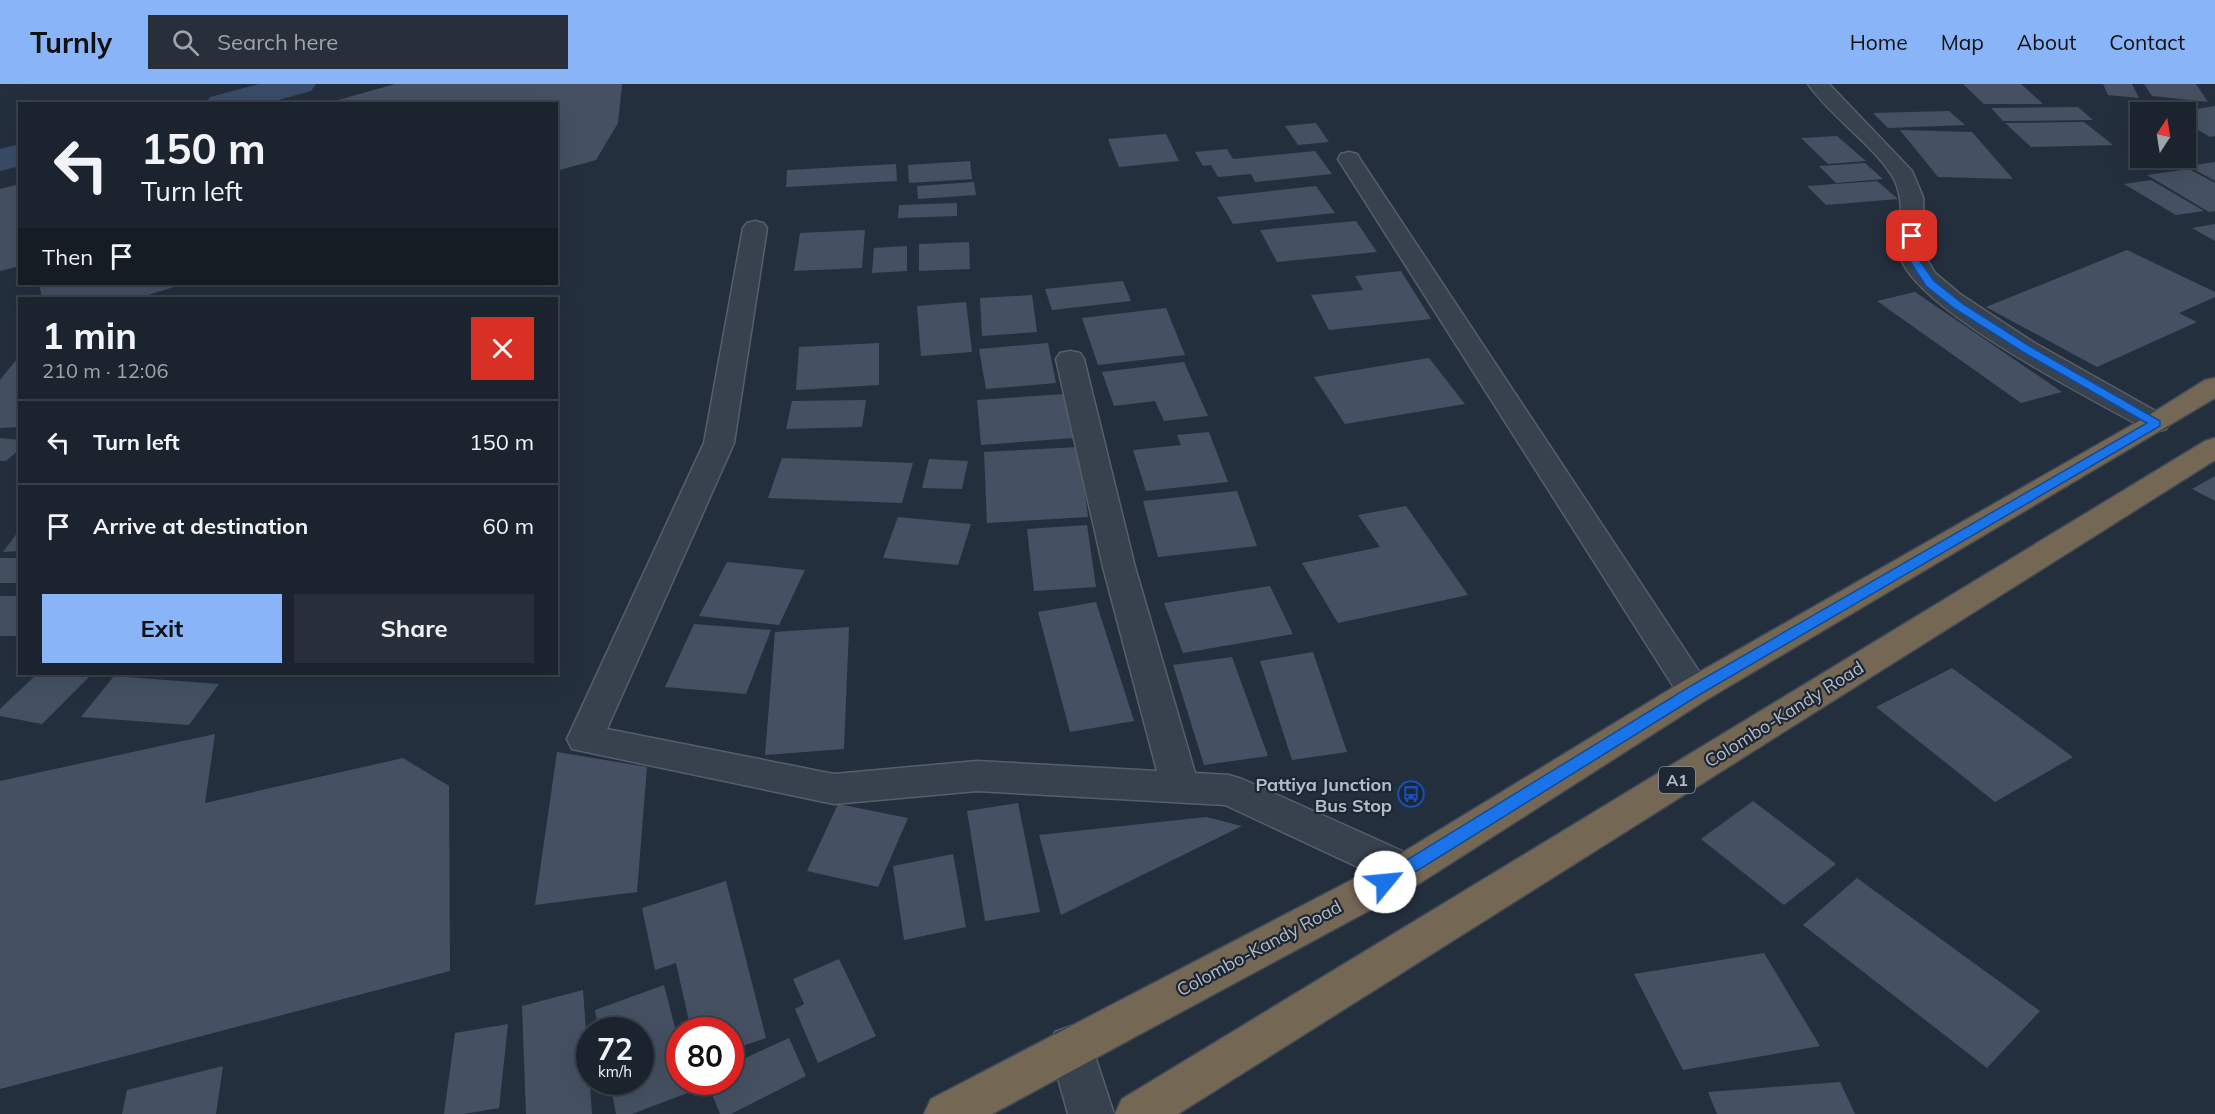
<!DOCTYPE html>
<meta charset="utf-8">
<style>
body{margin:0;font-family:Mulish,sans-serif;background:#282f3a;color:#f1f3f6;height:100vh;display:flex;flex-direction:column;font-size:22px;white-space:nowrap}
*{box-sizing:border-box;margin:0}
p{font-size:20px;color:#a0a4aa}
.icon{flex:none;width:33px;height:33px;fill:none;stroke:currentColor;stroke-width:2;stroke-linecap:round;stroke-linejoin:round}
.map{position:relative;flex:1;overflow:hidden}
.details{position:absolute;left:18px;top:213px;width:540px;height:378px;display:flex;flex-direction:column;background:#1b232e;border-radius:0px;box-shadow:0 6px 24px #0002,0 0 0 2px #39404a}
.details>*{flex:none}
.guide{position:absolute;left:18px;top:18px;width:540px;height:183px;border-radius:0px;box-shadow:0 6px 24px #0002,0 0 0 2px #39404a;background:#1b232e;color:#f1f3f6;overflow:hidden}
.needle{width:39px;rotate:12deg}
.buttons{position:absolute;left:2130px;top:18px;display:grid;gap:12px}
.buttons a{display:grid;place-items:center;width:66px;height:66px;border-radius:0px;background:#1b232e;box-shadow:0 6px 24px #0002,0 0 0 2px #39404a;font-size:30px}
.speed{position:absolute;left:576px;top:933px;display:flex;gap:12px;font-size:30px;font-weight:700;text-align:center}
.speed>*{display:grid;place-content:center;width:78px;height:78px;border-radius:50%;background:#1b232e;box-shadow:0 6px 24px #0002,0 0 0 2px #39404a;line-height:1}
.speed small{font-size:15px;font-weight:400}
.speed .limit{border:9px solid #d22;background:#fff;color:#111}
.pin{position:absolute;display:grid;place-items:center;width:51px;height:51px;color:#fff;margin:-26px;border-radius:12px;box-shadow:0 3px 9px #0006}
.me{position:absolute;width:66px;margin:-33px;rotate:62deg;stroke-linejoin:round;filter:drop-shadow(0 0 4px #0008)}
.turn{display:flex;align-items:center;gap:21px;height:126px;padding:0 24px;font-size:27px}
.turn .icon{width:78px;height:78px;stroke-width:2.5}
.turn b{display:block;font-size:42px;line-height:51px}
.then{display:flex;align-items:center;height:57px;padding:0 24px;background:#0003;gap:12px;font-size:22px}
.round{display:grid;place-items:center;flex:none;width:63px;height:63px;border-radius:0px;background:#282f3a}
.summary{display:flex;align-items:center;justify-content:space-between;height:102px;padding:0 24px}
h1{font-size:36px;font-weight:700;line-height:45px}
.primary-button{display:flex;gap:12px;margin-top:auto;padding:12px 24px}
.primary-button a{flex:1;height:69px;border-radius:0px;background:#8ab4f8;color:#111;font-size:24px;font-weight:700;line-height:69px;text-align:center}
.primary-button a+a{background:#282f3a;color:#f1f3f6}
ul{padding:0;list-style:none}
li{display:flex;align-items:center;gap:18px;height:84px;padding:0 24px;border-top:2px solid #39404a}
li div{flex:1}
li b{display:block;font-size:22px}
li em{font-style:normal}
header{display:flex;align-items:center;gap:36px;box-sizing:border-box;height:84px;padding:0 30px;background:#8ab4f8;color:#111}
header strong{font-size:28px}
nav{display:flex;gap:33px;margin-inline-start:auto;font-size:21px}
.search{width:420px;height:54px;background:#282f3a;display:flex;align-items:center;gap:15px;box-sizing:border-box;padding:0 21px;border-radius:0px;color:#a0a4aa;font-size:22px}
.map>svg:first-child{display:block}
.lines{fill:none;stroke-linecap:round;stroke-linejoin:round}
.canal{fill:#394c67;fill-rule:evenodd}
.building{fill:#455162}
.minor-casing{stroke:#565f6c;stroke-width:3}
.highway-casing{stroke:#434c59;stroke-width:3}
.minor{fill:#38414e;fill-rule:evenodd}
.highway{fill:#746855;fill-rule:evenodd}
.route{fill:#1a73e8;stroke:#114b97;stroke-width:1.5}
.labels{text-anchor:middle;dominant-baseline:central;stroke-width:4.5;stroke-linejoin:round;paint-order:stroke}
.shield{fill:#1d2633;stroke:#878f9c;stroke-width:1.5}
.shield-label{font-size:16px;font-weight:bold;fill:#b4bcc9}
.street-label{font-size:18px;fill:#b4bcc9;stroke:#1d2633}
.poi-label{font-size:18px;font-weight:bold;fill:#b4bcc9;stroke:#1d2633;text-anchor:end}
</style>
<header>
<strong>Turnly</strong>
<div class="search"><svg class="icon" aria-label="search" viewBox="0 0 24 24"><circle cx="10" cy="10" r="6"/><path d="M15 15l6 6"/></svg>Search here</div>
<nav><a>Home</a><a>Map</a><a>About</a><a>Contact</a></nav>
</header>
<div class="map">
<svg width="2215" height="1030" viewBox="0 0 2215 1030">
<rect width="100%" height="100%" fill="#242f3e"/>
<g class="lines">
<!-- canal -->
<path class="canal" d="M259 0H316L311 7 264 20H205L210 13Z
M20 60V82L0 87V65Z"/>
</g>
<!-- building -->
<path class="building" d="M395 0H621L622 1 618 39 596 76 556 87V20H324Z
M1963 0H2021L2043 20H1984Z
M2103 0H2132L2139 14 2108 11Z
M2144 0H2196L2208 18 2152 12Z
M2215 22V52L2210 53 2186 39V28H2179Z
M2078 23 2093 36 2003 37 1991 24Z
M1949 27 1965 41 1888 44 1873 29Z
M2084 38 2113 61 2031 63 2005 39Z
M1316 39 1329 58 1298 61 1285 42Z
M1900 46 1972 48 2013 95 1938 93Z
M1166 50 1179 77 1119 83 1108 55Z
M1837 52 1866 77 1828 80 1801 54Z
M1227 65 1233 75 1315 67 1332 90 1255 98 1251 90 1218 93 1211 81 1203 82 1195 68Z
M970 77 972 95 909 99 908 81Z
M2215 78V97L2188 82Z
M1865 79 1883 95 1836 99 1819 82Z
M896 80 897 97 786 103 787 86Z
M2189 85 2215 99V127L2209 128 2147 91Z
M2151 96 2204 127 2176 131 2124 100Z
M1877 97 1898 115 1826 121 1807 102Z
M974 98 976 111 918 115 917 102Z
M20 100V182L0 187V105Z
M1316 102 1335 129 1233 140 1217 113Z
M957 119V132L898 134 899 121Z
M1356 137 1377 168 1277 178 1260 146Z
M2215 140V157L2192 144Z
M865 146 862 184 794 187 800 149Z
M969 158 970 185 919 187V160Z
M907 162V187L872 189 874 164Z
M2127 166 2215 208V213L2179 229 2197 238 2097 283 1986 223Z
M1401 187 1431 235 1329 246 1311 211 1363 206 1355 192Z
M1123 197 1131 217 1052 226 1045 205Z
M39 200H184L148 211 42 214Z
M1915 208 2021 280 2062 308 2021 319 1877 217Z
M1032 211 1037 248 982 252 980 214Z
M966 218 972 268 921 272 917 222Z
M1166 224 1185 271 1098 281 1082 234Z
M879 259V301L796 306 799 263Z
M1048 259 1056 299 986 305 979 265Z
M20 271V343L0 344V296Z
M1429 274 1465 320 1345 340 1314 293Z
M1184 278 1208 332 1164 337 1155 317 1114 322 1102 288Z
M1066 310 1074 354 981 361 977 316Z
M866 316 862 343 786 345 792 317Z
M1209 348 1228 398 1146 407 1133 366 1181 361 1177 351Z
M0 354 20 356V365L6 377H0Z
M1079 363 1088 433 987 439 984 368Z
M782 374 913 379 902 419 768 414Z
M929 375 968 377 962 405 922 404Z
M2215 392V417L2192 405Z
M1237 407 1257 462 1158 473 1143 417Z
M1406 422 1468 511 1338 539 1302 479 1380 463 1358 431Z
M898 433 971 440 958 481 883 474Z
M1087 441 1096 503 1034 507 1027 445Z
M20 445V467L3 468Z
M0 474H20V499H0Z
M727 478 805 486 779 541 699 532Z
M1270 502 1293 550 1183 569 1164 519Z
M0 512H20V552H0Z
M1096 518 1134 637 1070 648 1038 528Z
M694 540 771 546 746 610 665 603Z
M849 543 844 665 765 671 775 548Z
M1313 568 1347 668 1292 676 1260 577Z
M1232 573 1268 672 1204 681 1173 581Z
M1952 584 2073 673 1995 718 1876 623Z
M37 590H92L42 640 0 632V625Z
M114 592 219 600 189 641 81 633Z
M215 650 205 719 403 674 449 702 450 887 0 1005V697Z
M557 668 647 683 637 808 535 821Z
M1753 717 1836 780 1784 821 1701 755Z
M1018 719 1040 828 985 837 967 727Z
M838 720 908 734 878 803 807 787Z
M1206 733 1242 742 1061 831 1039 751Z
M953 770 966 843 904 856 893 782Z
M1857 794 2040 927 1987 984 1803 841Z
M726 797 766 954 730 966V946H691L676 879 655 886 642 824Z
M1764 869 1820 962 1683 986 1634 890Z
M839 875 876 952 818 979 795 925 804 920 793 895Z
M664 901 680 963V998H688L690 1008 632 1030H616L610 998H640V946H599L595 926Z
M583 906 592 1030H526L522 922Z
M508 940 499 1024 464 1030H444L455 949Z
M789 954 806 992 731 1030H720L707 998H730V981Z
M223 982 216 1030H122L127 1006Z
M1840 998 1855 1030H1717L1708 1008Z"/>
<g class="lines">
<!-- minor casing -->
<g class="minor-casing">
<path id="minor" d="M1808 0H1829L1912 87 1923 113 1926 174 1935 189 1960 210 2033 258 2166 333 2170 339 2166 345 2156 348 2146 345C2093 316 1921 228 1901 175 1899 170 1901 163 1901 157 1901 136 1904 109 1891 90 1869 57 1831 33 1808 0Z
M1349 68 1357 70 1360 75 1706 598 1712 607 1706 616 1694 620 1682 616 1338 75 1341 70Z
M755 137 763 139 767 144 734 359 607 645 834 690 977 677 1157 687 1103 483 1056 275 1060 269 1070 267 1080 269 1084 275 1135 483 1195 689 1229 691 1242 695 1420 775 1426 787 1420 799 1406 804 1392 799 1225 721 977 707 834 720 572 665 567 655 704 359 743 144 747 139Z
M1071 942 1087 948 1114 1030H1068L1049 962 1055 948Z"/>
</g>
<!-- highway casing -->
<g class="highway-casing">
<path id="highway" d="M2215 294V314L1706 616 1420 799 992 1030H924L931 1015 1392 775 1682 598 2146 333 2205 296Z
M2215 354V376L1178 1030H1115L1122 1015 2205 357Z"/>
</g>
<!-- minor -->
<use href="#minor" class="minor"/>
<!-- highway -->
<use href="#highway" class="highway"/>
</g>
<!-- route -->
<path class="route" d="M1909 150 1917 152 1919 176 1934 197 1963 220 2031 263 2160 337V342L1699 611 1391 803 1385 805 1379 803 1377 798 1379 793 1689 603 2147 339 2023 268 1955 225 1926 202 1909 176Z"/>
<!-- icons -->
<defs>
<g id="bus-ring" transform="scale(1.35)"><circle r="9.5" fill="#1d2633" stroke="#1a4fb4" stroke-width="1.5"/><path d="M-5-6H5V4H4V6H2V4H-2V6H-4V4H-5ZM-3.5-4V0h7V-4ZM-3.5 1.2v1.5H-2V1.2ZM2 1.2v1.5H3.5V1.2Z" fill="#1a4fb4"/></g>
</defs>
<g fill-rule="evenodd">
<use href="#bus-ring" x="1411" y="710"/>
</g>
<g class="labels">
<!-- shield labels -->
<rect class="shield" x="1659" y="683" width="36" height="26" rx="4.5"/>
<g class="shield-label">
<text x="1677" y="696">A1</text>
</g>
<!-- street labels -->
<g class="street-label">
<text transform="translate(1784 630) rotate(-32)">Colombo-Kandy Road</text>
<text transform="translate(1259 864) rotate(-28)">Colombo-Kandy Road</text>
</g>
<!-- poi labels -->
<g class="poi-label">
<text x="1392" y="700">Pattiya Junction<tspan x="1392" dy="21">Bus Stop</tspan></text>
</g>
</g>
</svg>
<div class="buttons">
<a><svg class="needle" viewBox="-14 -14 28 28"><path d="M0-13l5 13h-10z" fill="#e53935"/><path d="M0 13l5-13h-10z" fill="#a0a4aa"/></svg></a>
</div>
<div class="speed"><div>72<small>km/h</small></div><div class="limit">80</div></div>
<div class="pin" style="left:1912px;top:152px;background:#d93025"><svg class="icon" aria-label="arrive" viewBox="0 0 24 24"><path d="M6 21V4h12l-3 4 3 4H6"/></svg></div>
<svg class="me" style="left:1385px;top:798px" viewBox="-20 -20 40 40"><circle r="19" fill="#fff"/><path d="M0-13L10 11 0 6-10 11z" fill="#1a73e8"/></svg>
<div class="guide">
<div class="turn"><svg class="icon" aria-label="left" viewBox="0 0 24 24"><path d="M17 20v-9H6M10 6l-5 5 5 5"/></svg><div><b>150 m</b>Turn left</div></div>
<div class="then">Then<svg class="icon" aria-label="arrive" viewBox="0 0 24 24"><path d="M6 21V4h12l-3 4 3 4H6"/></svg></div>
</div>
<section class="details">
<div class="summary"><div><h1>1 min</h1><p>210 m · 12:06</p></div><a class="round" style="background:#d93025;color:#fff"><svg class="icon" aria-label="close" viewBox="0 0 24 24"><path d="M6 6l12 12M18 6L6 18"/></svg></a></div>
<ul>
<li><svg class="icon" aria-label="left" viewBox="0 0 24 24"><path d="M17 20v-9H6M10 6l-5 5 5 5"/></svg><div><b>Turn left</b></div><em>150 m</em></li>
<li><svg class="icon" aria-label="arrive" viewBox="0 0 24 24"><path d="M6 21V4h12l-3 4 3 4H6"/></svg><div><b>Arrive at destination</b></div><em>60 m</em></li>
</ul>
<div class="primary-button"><a>Exit</a><a>Share</a></div>
</section>
</div>
